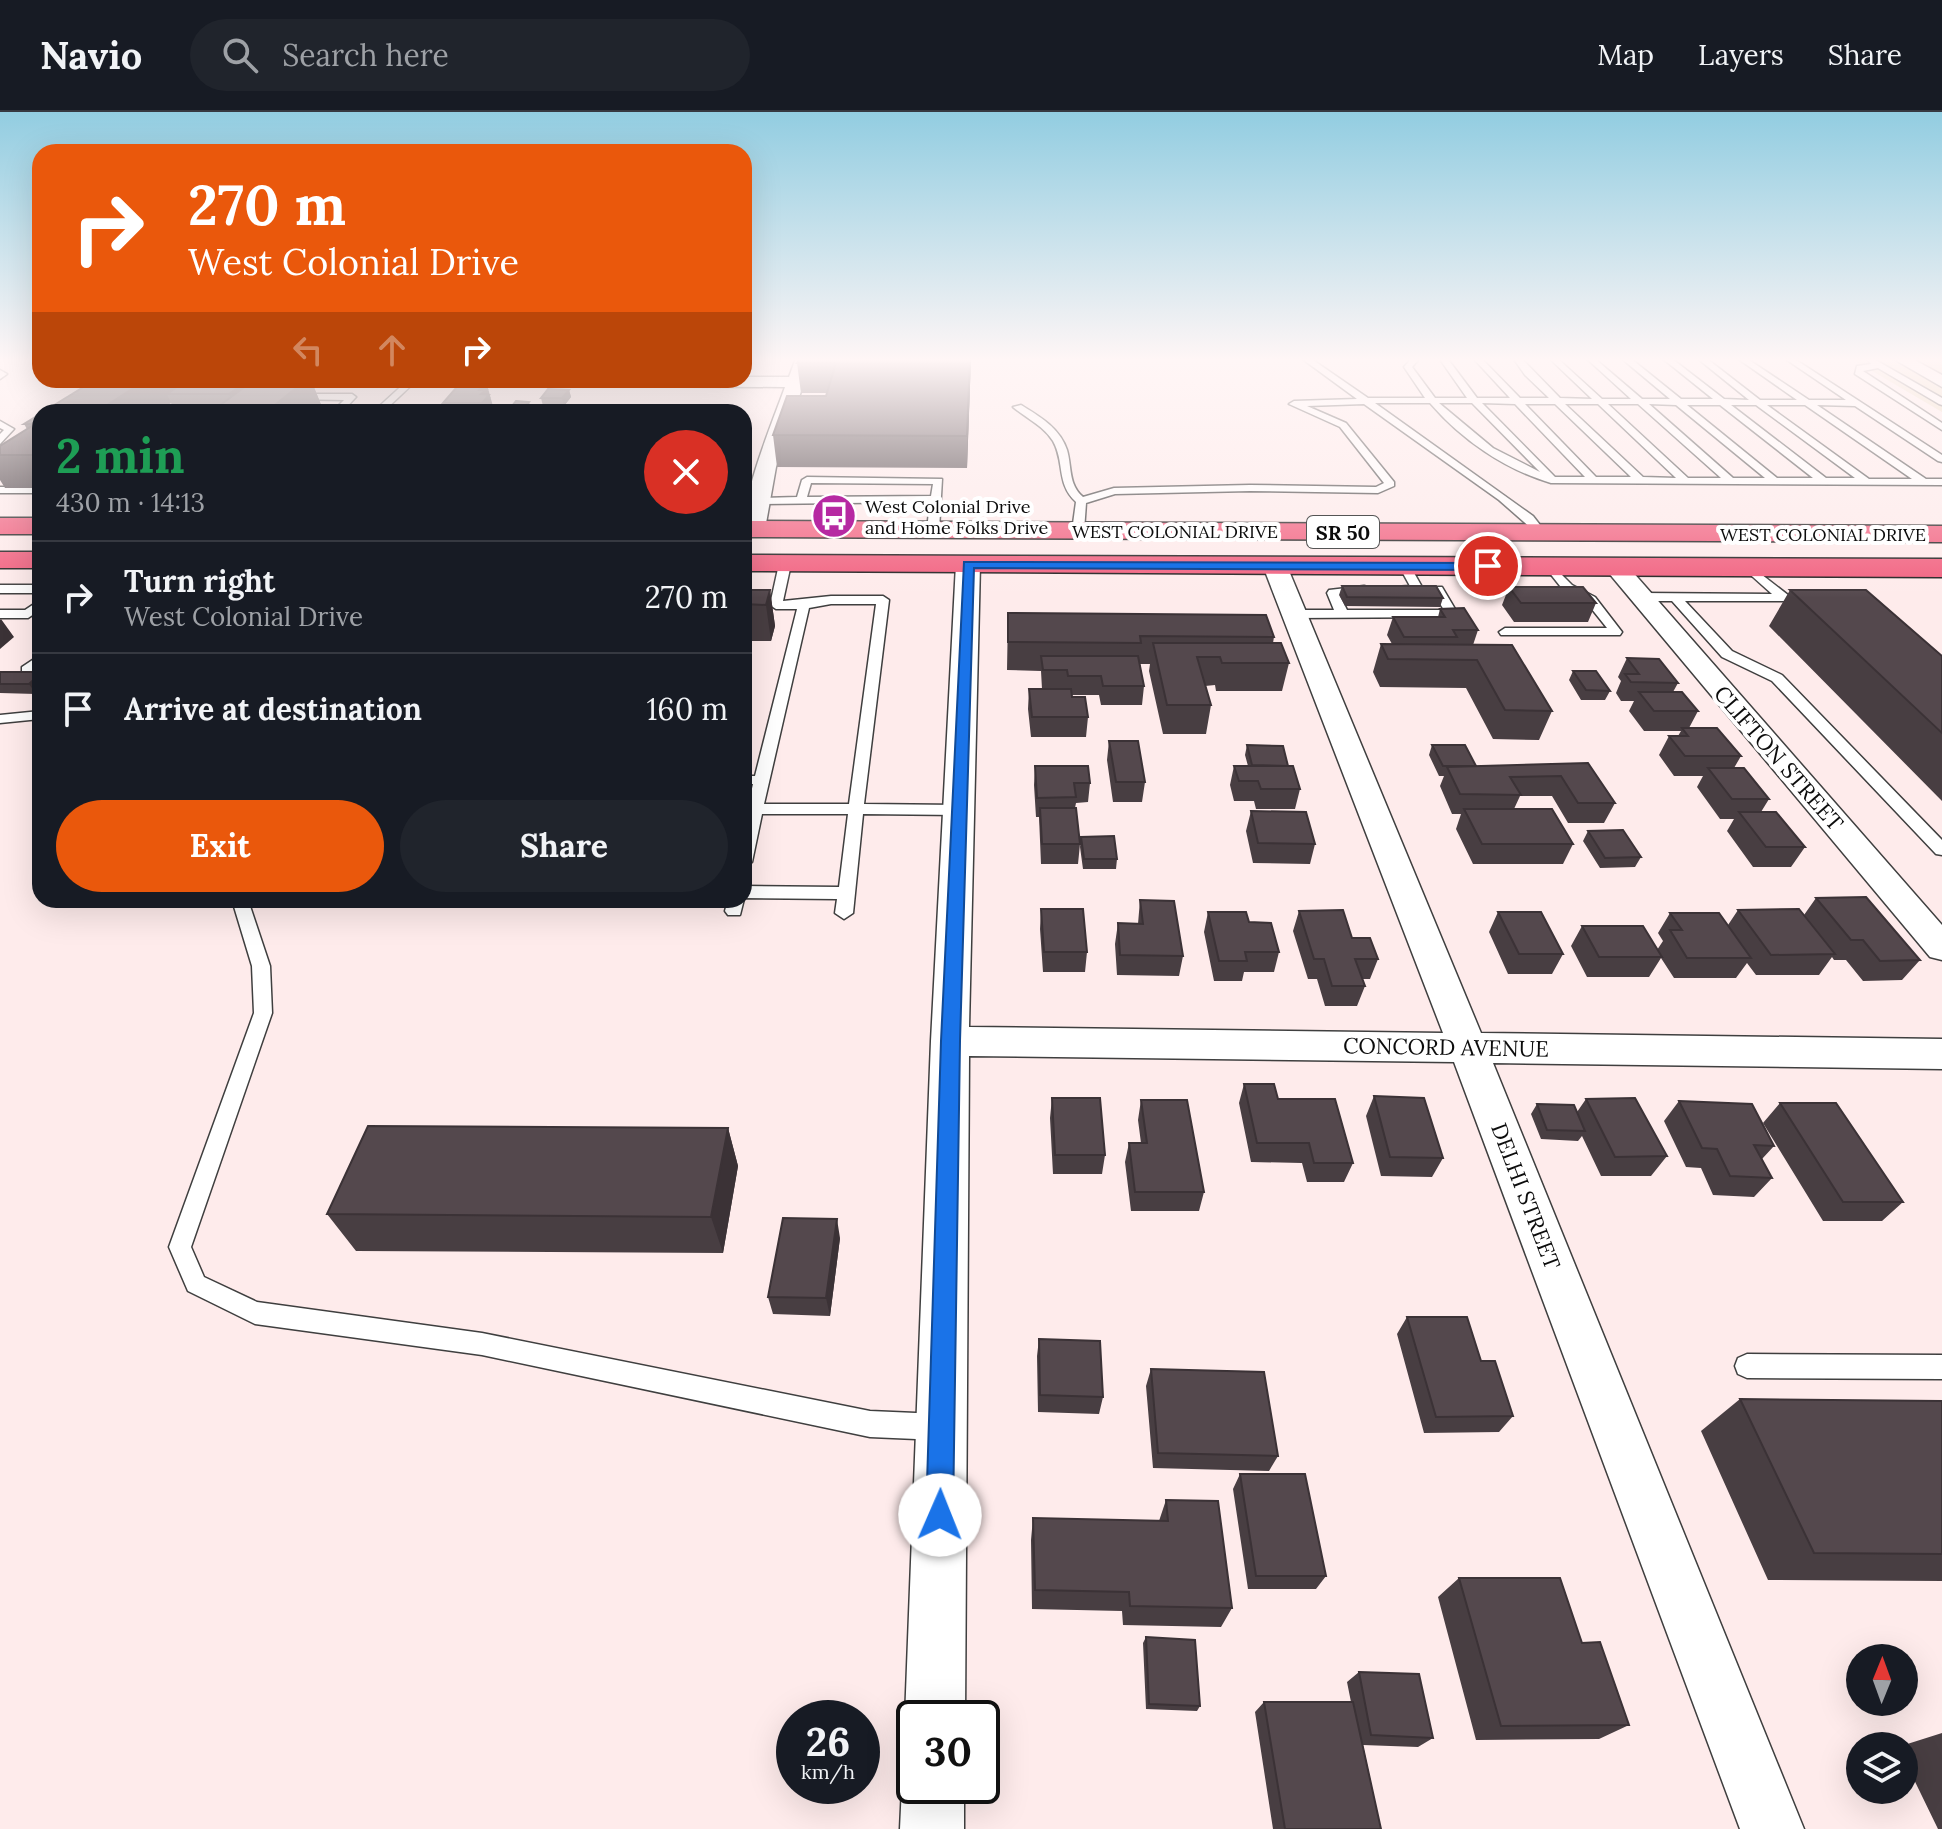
<!DOCTYPE html>
<meta charset="utf-8">
<style>
body{margin:0;font-family:Lora,serif;background:#20242c;color:#f1f3f6;height:100vh;display:flex;flex-direction:column;font-size:30px;white-space:nowrap}
*{box-sizing:border-box;margin:0}
p{font-size:26px;color:#9ea1a6}
.icon{flex:none;width:44px;height:44px;fill:none;stroke:currentColor;stroke-width:2;stroke-linecap:round;stroke-linejoin:round}
.map{position:relative;flex:1;overflow:hidden}
.side{position:absolute;left:32px;top:292px;width:720px;height:504px;display:flex;flex-direction:column;background:#171b24;border-radius:24px;box-shadow:0 8px 32px #0002}
.side>*{flex:none}
.guide{position:absolute;left:32px;top:32px;width:720px;height:244px;border-radius:24px;box-shadow:0 8px 32px #0002;background:#ea580c;color:#fff;overflow:hidden}
.needle{width:52px;rotate:1deg}
.controls{position:absolute;left:1846px;top:1532px;display:grid;gap:16px}
.controls a{display:grid;place-items:center;width:72px;height:72px;border-radius:50%;background:#171b24;box-shadow:0 8px 32px #0002;font-size:40px}
.speed{position:absolute;left:776px;top:1588px;display:flex;gap:16px;font-size:40px;font-weight:700;text-align:center}
.speed>*{display:grid;place-content:center;width:104px;height:104px;border-radius:50%;background:#171b24;box-shadow:0 8px 32px #0002;line-height:1}
.speed small{font-size:20px;font-weight:400}
.speed .limit{border:4px solid #111;border-radius:12px;background:#fff;color:#111}
.pin{position:absolute;display:grid;place-items:center;width:68px;height:68px;color:#fff;margin:-34px;border:4px solid #fff;border-radius:50%;box-shadow:0 2px 8px #0007}
.me{position:absolute;width:88px;margin:-44px;rotate:1deg;stroke-linejoin:round;filter:drop-shadow(0 0 6px #0008)}
.turn{display:flex;align-items:center;gap:28px;height:168px;padding:0 24px;font-size:36px}
.turn .icon{width:104px;height:104px;stroke-width:2.5}
.turn b{display:block;font-size:56px;line-height:68px}
.lanes{display:flex;align-items:center;height:76px;padding:0 24px;background:#0003;justify-content:center;gap:40px;direction:ltr}
.lanes .off{opacity:.35}
.round{display:grid;place-items:center;flex:none;width:84px;height:84px;border-radius:42px;background:#20242c}
.head{display:flex;align-items:center;justify-content:space-between;height:136px;padding:0 24px}
h1{font-size:48px;font-weight:700;line-height:60px;color:#1e9e55}
.action{display:flex;gap:16px;margin-top:auto;padding:16px 24px}
.action a{flex:1;height:92px;border-radius:48px;background:#ea580c;color:#fff;font-size:32px;font-weight:700;line-height:92px;text-align:center}
.action a+a{background:#20242c;color:#f1f3f6}
ul{padding:0;list-style:none}
li{display:flex;align-items:center;gap:24px;height:112px;padding:0 24px;border-top:2px solid #363941}
li div{flex:1}
li b{display:block;font-size:30px}
li em{font-style:normal}
header{display:flex;align-items:center;gap:48px;box-sizing:border-box;height:112px;padding:0 40px;background:#171b24;border-bottom:2px solid #363941}
header strong{font-size:38px}
nav{display:flex;gap:44px;margin-inline-start:auto;font-size:28px}
.search{width:560px;height:72px;background:#20242c;display:flex;align-items:center;gap:20px;box-sizing:border-box;padding:0 28px;border-radius:44px;color:#9ea1a6;font-size:30px}
.map>svg:first-child{display:block}
.green{fill:#e7d7b6}
.lines{fill:none;stroke-linecap:round;stroke-linejoin:round}
.service-casing{stroke:#3f3f3f;stroke-width:3}
.minor-casing{stroke:#3f3f3f;stroke-width:3}
.trunk-casing{stroke:#1d1d1d;stroke-width:3}
.service{fill:#fff;fill-rule:evenodd}
.minor{fill:#fff;fill-rule:evenodd}
.trunk{fill:#f15f7e;fill-rule:evenodd}
.wall{fill:#483e42}
.shaded-wall{fill:#3b3236}
.building{fill:#54484d;stroke:#3b3236;stroke-width:2}
.route{fill:#1a73e8;stroke:#114b97;stroke-width:2}
.labels{text-anchor:middle;dominant-baseline:central;stroke-width:8;stroke-linejoin:round;paint-order:stroke}
.far-poi-label{font-size:18px;fill:#0c0c0c;stroke:#fff;text-anchor:start}
.far-street-label{font-size:18px;fill:#0c0c0c;stroke:#fff}
.shield{fill:#fff;stroke:#555;stroke-width:2}
.shield-label{font-size:20px;font-weight:bold;fill:#0c0c0c}
.street-label{font-size:22px;fill:#0c0c0c;stroke:#fff}
</style>
<header>
<strong>Navio</strong>
<div class="search"><svg class="icon" aria-label="search" viewBox="0 0 24 24"><circle cx="10" cy="10" r="6"/><path d="M15 15l6 6"/></svg>Search here</div>
<nav><a>Map</a><a>Layers</a><a>Share</a></nav>
</header>
<div class="map">
<svg width="1942" height="1717" viewBox="0 0 1942 1717">
<rect width="100%" height="100%" fill="#feebeb"/>
<!-- green -->
<path class="green" d="M1850 246H1942V300Z"/>
<g class="lines">
<!-- service casing -->
<g class="service-casing">
<path id="service" d="M1301 246H1310L1368 286H1425L1404 255 1412 246H1420L1412 255 1435 286H1467L1439 246H1447L1477 286H1510L1473 246H1481L1520 286H1549L1525 263 1513 246H1521L1560 286 1592 287 1549 246H1557L1602 287H1631L1586 246H1594L1642 287H1670L1621 246H1630L1681 287H1713L1662 246H1671L1724 287 1749 288 1697 246H1706L1760 288H1797L1737 246H1746L1809 288H1846L1784 246H1793L1942 343V350L1938 349 1855 294 1817 293 1926 367H1942V373L1551 371C1504 357 1462 328 1430 291H1375L1533 404 1547 422 1541 425 1499 388 1364 292 1307 294 1346 311 1394 370V374L1378 381 1250 379 1115 382 1086 391 1084 419 1078 422 1072 419 1076 390C1056 372 1065 350 1053 329 1044 314 1026 306 1013 295L1021 293C1039 304 1060 316 1067 338 1072 355 1068 372 1083 385L1114 376 1250 373 1376 375 1384 371 1340 315 1289 292 1294 289 1357 287ZM1439 291H1472L1540 360 1493 336ZM1482 291 1515 292 1585 365H1555ZM1525 292H1555L1631 365H1596ZM1565 292H1598L1676 366 1643 365ZM1608 292H1638L1721 366H1688ZM1649 292 1676 293 1765 366H1733ZM1687 293H1720L1813 366H1777ZM1731 293H1756L1855 366H1826ZM1767 293H1805L1912 367H1869Z
M1866 246H1872L1942 286V293L1939 292 1878 256 1863 259 1942 311V318L1855 262 1857 254 1871 252Z
M0 258 7 262 0 267Z
M408 268H417L383 300H373Z
M292 282H352L356 285 342 300H332L344 288 289 287Z
M0 309 14 317 0 332V322L4 318 0 316Z
M807 365 942 367 939 418 933 421 927 418 930 390 760 392 755 389 760 386 797 385 802 368ZM811 371 933 372 931 384 807 385Z
M0 375H40V381H0Z
M785 449 791 452 783 489 831 484H883L889 488 864 692 959 693 967 698 959 703 863 702 853 801 844 807 835 801 837 787 744 786V774L839 775 848 702H762L752 750 744 755V712L753 672H744V664H755L797 497H776L770 493 779 452ZM831 492H876L849 692H764L809 496Z
M1405 451 1409 452 1422 475H1442L1458 502 1456 505 1294 506 1288 502 1294 498H1334L1327 481 1329 478 1364 474 1368 475V481L1340 484 1347 498H1444L1434 482 1393 481V475L1410 474 1399 454Z
M1551 452 1572 473 1595 485 1622 520 1620 523H1501L1499 520 1505 516H1607L1587 491 1564 479 1545 455Z
M1748 452 1788 483V489H1685L1732 539 1782 563 1942 728V743L1936 742 1772 569 1722 545 1672 489H1641L1635 485 1641 481 1772 482 1744 457 1742 455Z
M0 473H40V481H0Z
M40 488V498L28 506H0V498H25Z
M40 543V554L32 561H22V555Z
M40 599V607L0 611V603Z
M232 788H248L270 854 272 901 191 1135 204 1165 257 1190 482 1221 870 1299 939 1302 948 1306 952 1315 948 1324 939 1328 870 1325 482 1243 255 1212 188 1179 169 1135 254 901 252 854Z
M728 788 744 787 740 803H728L725 799Z
M1747 1242 1942 1243V1267L1747 1266 1738 1262 1735 1254 1738 1246Z"/>
</g>
<!-- minor casing -->
<g class="minor-casing">
<path id="minor" d="M796 246H812L776 355 765 417 754 424 746 422C736 396 775 304 785 275L428 273 419 268H744V265H789Z
M1892 246H1911L1942 263V275Z
M968 445 976 447 980 452 969 915 1443 921 1263 454 1267 449H1283L1287 454 1481 921 1942 927V957L1493 951 1804 1717H1740L1454 950 969 944 965 1606H914V1627L905 1606 931 929 956 452 960 447Z
M1616 448 1624 450 1942 813V848L1930 845 1608 460 1604 455 1608 450Z
M914 1651V1674H964V1717H900L902 1674Z"/>
</g>
<!-- trunk casing -->
<g class="trunk-casing">
<path id="trunk" d="M0 406H40V422H0Z
M744 409 1942 414V430L744 425Z
M0 440H40V456H0Z
M744 443 1942 447V465L744 459Z"/>
</g>
<!-- service -->
<use href="#service" class="service"/>
<!-- minor -->
<use href="#minor" class="minor"/>
<!-- trunk -->
<use href="#trunk" class="trunk"/>
</g>
<!-- wall -->
<path class="wall" d="M800 246H971L967 356 777 355 773 323 826 284 827 281H801L797 251Z
M95 268H311L322 295 174 297 171 291Z
M569 278 571 285 564 294H543L541 286Z
M491 285 490 286 494 298 492 300H446L443 291Z
M40 302V376H5L0 368V334L27 317 24 312Z
M1342 474 1443 486 1440 495 1345 494 1339 483Z
M1509 475 1596 491 1588 510H1514L1502 493Z
M744 478H770L775 514 771 529H747L744 539Z
M1790 478 1942 544V689L1769 514Z
M1440 497 1478 518 1473 533 1552 599 1539 628 1493 627 1466 576 1380 575 1373 560 1381 532H1392L1387 523 1393 505H1438Z
M1008 501 1274 525 1273 531 1289 551 1282 579H1216L1215 573 1205 574 1211 593 1206 622H1163L1149 559 1150 552H1140L1144 574 1142 593H1101L1099 583H1072L1088 605 1086 625H1031L1028 597 1029 577H1066H1042L1041 559 1007 558Z
M1627 546 1678 571 1673 580 1698 599 1689 616 1741 644 1734 656 1769 687 1761 700 1805 735 1791 755H1753L1727 719 1734 707H1720L1697 675 1703 664H1674L1659 643 1669 624H1678L1681 619H1644L1629 599 1634 589H1621L1616 581 1621 569 1618 565Z
M1573 559 1610 579 1605 588H1581L1569 568Z
M0 560H40L36 582 0 581Z
M1109 629 1145 670 1142 690H1113L1107 648Z
M1247 633 1288 654 1300 677 1295 697H1256L1254 689H1234L1230 673 1234 654H1248L1245 643Z
M1432 633 1476 654 1588 651 1615 691 1604 711H1568L1552 684H1520L1514 697 1573 732 1563 752H1473L1456 717 1461 702H1452L1440 674 1444 664H1439L1429 643Z
M1035 654 1090 671 1088 690 1076 691 1075 696 1080 732 1078 752H1041L1039 705H1036L1034 673Z
M1251 699 1315 732 1310 752 1253 751 1246 719Z
M1588 719 1641 745 1635 755 1600 756 1583 729Z
M1081 725 1117 747 1116 757H1083L1080 735Z
M1816 786 1920 848 1902 868 1863 869 1846 848H1834L1832 845 1819 863H1756L1747 851 1736 866H1674L1661 846 1649 865H1587L1571 834 1582 814 1657 838 1663 829 1658 821 1670 801 1728 813 1738 798 1804 803Z
M1140 788 1183 844 1179 864 1117 863 1115 832 1118 811 1138 812Z
M1041 797 1087 840 1085 860H1043L1040 817Z
M1299 799 1352 826 1378 847 1370 867H1362L1365 874 1357 894H1325L1317 867H1308L1293 819Z
M1208 800 1249 810 1279 840 1274 860H1244L1242 869H1214L1204 820Z
M1498 800 1563 842 1552 862H1508L1489 820Z
M1244 972 1278 987 1353 1051 1344 1070H1307L1302 1051 1251 1050 1239 991Z
M1374 984 1443 1046 1432 1065 1381 1064 1366 1004Z
M1052 986 1105 1043 1102 1062H1053L1050 1006Z
M1586 987 1667 1044 1651 1064H1601L1582 1024 1578 1029 1541 1027 1531 1002 1537 992 1577 1000Z
M1141 988 1204 1080 1199 1099H1131L1125 1050 1129 1031H1141L1138 1008Z
M1679 989 1774 1034 1762 1047 1772 1066 1754 1085 1713 1083 1701 1056 1686 1055 1664 1009Z
M1780 991 1903 1090 1882 1109H1823L1763 1011Z
M728 1016 738 1054 723 1141 356 1139 327 1102Z
M840 1126 830 1204 773 1202 768 1185Z
M1407 1205 1481 1249 1513 1304 1499 1320 1424 1321 1397 1222Z
M1039 1227 1103 1285 1099 1302 1038 1300 1037 1244Z
M1151 1257 1278 1344 1269 1359 1153 1356 1146 1274Z
M1740 1287 1942 1289V1469L1768 1468 1701 1319Z
M1240 1362 1326 1464 1316 1477H1248L1233 1377Z
M1166 1388 1232 1496 1221 1515 1123 1513 1122 1499 1032 1497 1031 1428 1033 1406 1159 1409Z
M1459 1466 1582 1531 1629 1613 1599 1627 1476 1628 1438 1485Z
M1146 1525 1200 1594 1197 1599 1146 1597 1143 1531Z
M1359 1560 1433 1626 1418 1635 1363 1633 1381 1717H1273L1255 1600 1264 1590H1351L1347 1570Z
M1942 1621V1717H1938L1904 1647V1634H1901Z"/>
<!-- shaded-wall -->
<path class="shaded-wall" d="M970 246H971L967 356V324Z
M146 268H204L167 282 171 291 158 300H96Z
M249 268H254L236 298 229 282Z
M306 268H311L322 295 316 300H266Z
M486 269 494 298 492 300H485L479 278Z
M569 278 571 285 564 294 562 286Z
M529 290 531 297 529 300H520Z
M770 478 775 514 771 529 766 493Z
M1 507 14 525 0 537V508Z
M744 510 747 529 744 539Z
M40 562V578L36 582 29 572Z
M728 1016 738 1054 723 1141 711 1105Z
M837 1107 840 1126 830 1204 826 1186Z"/>
<!-- building -->
<path class="building" d="M800 246H970L967 324 773 323 787 284H826L836 251H797Z
M95 268H146L96 300H43Z
M187 268H249L229 282H167Z
M254 268H306L266 300H211Z
M462 269H486L479 278H486L481 282 489 283 482 291H443Z
M548 277 569 278 562 286H541Z
M516 289 529 290 520 300H507Z
M40 302V343H0V334L35 312H24Z
M1342 474H1436L1443 486 1347 485Z
M1509 475H1583L1596 491H1521Z
M744 478H770L766 493 744 492Z
M1790 478H1866L1942 544V621Z
M1464 496 1478 518H1453L1457 525H1404L1393 505H1445L1440 497Z
M1008 501 1266 503 1274 525 1140 524 1141 531 1008 530Z
M1153 531H1281L1289 551H1222L1220 545H1197L1211 593H1167Z
M1381 532 1512 533 1552 599 1505 598 1477 548 1388 547Z
M1041 544H1138L1144 574H1103L1101 564H1068L1067 558H1043Z
M1627 546 1659 547 1678 571 1631 570 1625 562H1639Z
M1573 559H1596L1610 579 1586 578Z
M0 560H40V562L29 572H0Z
M1029 577H1071L1072 585H1085L1088 605H1032Z
M1639 580H1682L1698 599H1654Z
M1682 616H1717L1741 644H1685L1669 624H1688Z
M1109 629H1138L1145 670H1116Z
M1247 633 1283 634 1288 654 1252 653Z
M1432 633H1465L1476 654H1443Z
M1588 651 1615 691H1578L1561 664 1510 665 1521 683 1460 682 1447 655Z
M1035 654H1088L1090 671H1074L1076 685 1037 686Z
M1234 654H1293L1300 677H1261L1258 669H1239Z
M1708 656H1744L1769 687H1732Z
M1040 696H1076L1080 732H1042Z
M1464 697H1552L1573 732H1482Z
M1251 699 1306 700 1315 732 1258 731Z
M1739 700H1776L1805 735H1766Z
M1623 718 1641 745 1605 746 1588 719Z
M1114 724 1117 747H1084L1081 725Z
M1866 785 1920 848 1880 849 1863 828H1851L1816 786Z
M1140 788 1174 789 1183 844 1120 843 1118 811 1143 812Z
M1041 797H1083L1087 840H1044Z
M1799 797 1835 842 1771 843 1738 798Z
M1343 798 1352 826H1370L1378 847H1355L1365 874H1332L1324 847H1314L1299 799Z
M1208 800H1246L1249 810 1271 811 1279 840H1245L1247 849H1219Z
M1498 800H1541L1563 842H1519Z
M1670 801H1719L1751 846H1687L1670 818H1682Z
M1582 814H1643L1662 845H1599Z
M1244 972H1274L1278 987H1335L1353 1051H1314L1309 1031H1257Z
M1374 984 1424 986 1443 1046 1390 1045Z
M1052 986H1100L1105 1043H1055Z
M1635 986 1667 1044 1615 1045 1586 987Z
M1141 988H1187L1204 1080H1135L1129 1031H1147Z
M1679 989 1752 992 1774 1034 1754 1033 1772 1066 1730 1064 1717 1037 1702 1036Z
M1780 991H1836L1903 1090H1843Z
M1537 992 1574 993 1585 1019 1547 1018Z
M368 1014 728 1016 711 1105 327 1102Z
M783 1106 837 1107 826 1186 768 1185Z
M1407 1205H1467L1481 1249H1495L1513 1304 1436 1305Z
M1039 1227 1100 1229 1103 1285 1040 1283Z
M1151 1257 1264 1260 1278 1344 1158 1341Z
M1740 1287 1942 1289V1442L1814 1441Z
M1240 1362H1305L1326 1464H1256Z
M1166 1388 1218 1389 1232 1496 1130 1494 1129 1480 1035 1478 1033 1406 1168 1409Z
M1459 1466H1560L1582 1531 1600 1530 1629 1613 1501 1614Z
M1146 1525 1195 1528 1200 1594 1149 1592Z
M1359 1560 1419 1562 1433 1626 1371 1623Z
M1264 1590H1353L1381 1717H1285Z"/>
<!-- sky -->
<linearGradient id="sky" x2="0" y2="1"><stop stop-color="#92cde1"/><stop offset="0.51" stop-color="#fff6f6"/><stop offset="1" stop-color="#fff6f6" stop-opacity="0"/></linearGradient>
<rect width="1942" height="486" fill="url(#sky)"/>
<!-- route -->
<path class="route" d="M964 450 1488 451 1494 454 1488 458 974 456 960 929 953 1403 949 1412 940 1416 930 1412 926 1403 941 929Z"/>
<!-- icons -->
<defs>
<g id="bus-disc" transform="scale(2.3)"><circle r="9.5" fill="#b629a2" stroke="#fff"/><path d="M-5-6H5V4H4V6H2V4H-2V6H-4V4H-5ZM-3.5-4V0h7V-4ZM-3.5 1.2v1.5H-2V1.2ZM2 1.2v1.5H3.5V1.2Z" fill="#fff"/></g>
</defs>
<g fill-rule="evenodd">
<use href="#bus-disc" x="834" y="404"/>
</g>
<g class="labels">
<!-- far-poi labels -->
<g class="far-poi-label">
<text x="865" y="394">West Colonial Drive<tspan x="865" dy="21">and Home Folks Drive</tspan></text>
</g>
<!-- far-street labels -->
<g class="far-street-label">
<text x="1175" y="419">WEST COLONIAL DRIVE</text>
<text x="1823" y="422">WEST COLONIAL DRIVE</text>
</g>
<!-- shield labels -->
<rect class="shield" x="1307" y="404" width="72" height="32" rx="6"/>
<g class="shield-label">
<text x="1343" y="420">SR 50</text>
</g>
<!-- street labels -->
<g class="street-label">
<text transform="translate(1779 646) rotate(49)">CLIFTON STREET</text>
<text transform="translate(1446 935) rotate(1)">CONCORD AVENUE</text>
<text transform="translate(1526 1084) rotate(69)">DELHI STREET</text>
</g>
</g>
</svg>
<div class="controls">
<a><svg class="needle" viewBox="-14 -14 28 28"><path d="M0-13l5 13h-10z" fill="#e53935"/><path d="M0 13l5-13h-10z" fill="#9ea1a6"/></svg></a>
<a><svg class="icon" aria-label="layers" viewBox="0 0 24 24"><path d="M12 4l9 5-9 5-9-5zM3 14l9 5 9-5"/></svg></a>
</div>
<div class="speed"><div>26<small>km/h</small></div><div class="limit">30</div></div>
<div class="pin" style="left:1488px;top:454px;background:#d93025"><svg class="icon" aria-label="arrive" viewBox="0 0 24 24"><path d="M6 21V4h12l-3 4 3 4H6"/></svg></div>
<svg class="me" style="left:940px;top:1403px" viewBox="-20 -20 40 40"><circle r="19" fill="#fff"/><path d="M0-13L10 11 0 6-10 11z" fill="#1a73e8"/></svg>
<div class="guide">
<div class="turn"><svg class="icon" aria-label="right" viewBox="0 0 24 24"><path d="M7 20v-9h11M14 6l5 5-5 5"/></svg><div><b>270 m</b>West Colonial Drive</div></div>
<div class="lanes"><svg class="icon off" aria-label="left" viewBox="0 0 24 24"><path d="M17 20v-9H6M10 6l-5 5 5 5"/></svg><svg class="icon off" aria-label="ahead" viewBox="0 0 24 24"><path d="M12 20V5M6 11l6-6 6 6"/></svg><svg class="icon" aria-label="right" viewBox="0 0 24 24"><path d="M7 20v-9h11M14 6l5 5-5 5"/></svg></div>
</div>
<section class="side">
<div class="head"><div><h1>2 min</h1><p>430 m · 14:13</p></div><a class="round" style="background:#d93025;color:#fff"><svg class="icon" aria-label="close" viewBox="0 0 24 24"><path d="M6 6l12 12M18 6L6 18"/></svg></a></div>
<ul>
<li><svg class="icon" aria-label="right" viewBox="0 0 24 24"><path d="M7 20v-9h11M14 6l5 5-5 5"/></svg><div><b>Turn right</b><p>West Colonial Drive</p></div><em>270 m</em></li>
<li><svg class="icon" aria-label="arrive" viewBox="0 0 24 24"><path d="M6 21V4h12l-3 4 3 4H6"/></svg><div><b>Arrive at destination</b></div><em>160 m</em></li>
</ul>
<div class="action"><a>Exit</a><a>Share</a></div>
</section>
</div>
